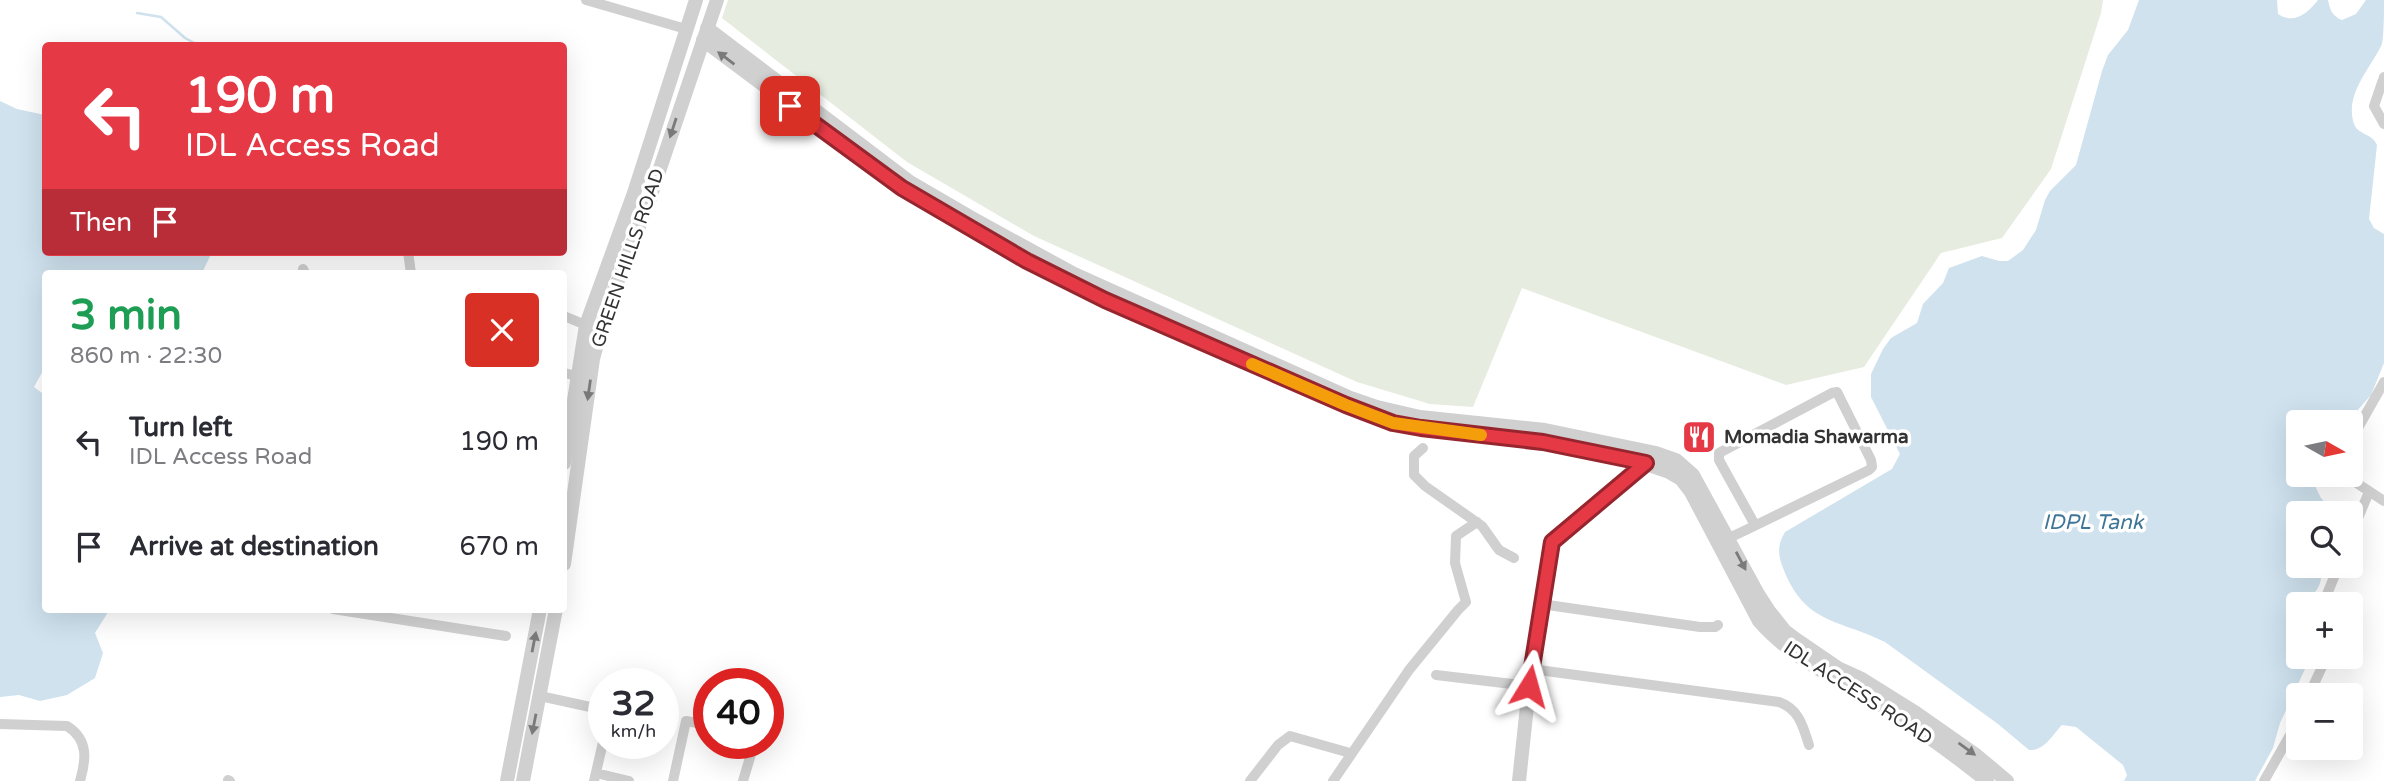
<!DOCTYPE html>
<meta charset="utf-8">
<style>
body{margin:0;font-family:"Varela Round",sans-serif;background:#f2f2f3;color:#2b2b33;height:100vh;display:flex;flex-direction:column;font-size:26px;white-space:nowrap}
*{box-sizing:border-box;margin:0}
p{font-size:23px;color:#7c7c81}
.icon{flex:none;width:38px;height:38px;fill:none;stroke:currentColor;stroke-width:2;stroke-linecap:round;stroke-linejoin:round}
.map{position:relative;flex:1;overflow:hidden}
.side{position:absolute;left:42px;top:270px;width:525px;height:343px;display:flex;flex-direction:column;background:#fff;border-radius:7px;box-shadow:0 7px 28px #0002}
.side>*{flex:none}
.top-card{position:absolute;left:42px;top:42px;width:525px;height:214px;border-radius:7px;box-shadow:0 7px 28px #0002;background:#e63946;color:#fff;overflow:hidden}
.needle{width:46px;rotate:99deg}
.tools{position:absolute;left:2286px;top:410px;display:grid;gap:14px}
.tools a{display:grid;place-items:center;width:77px;height:77px;border-radius:7px;background:#fff;box-shadow:0 7px 28px #0002;font-size:35px}
.speed{position:absolute;left:588px;top:668px;display:flex;gap:14px;font-size:35px;font-weight:700;text-align:center}
.speed>*{display:grid;place-content:center;width:91px;height:91px;border-radius:50%;background:#fff;box-shadow:0 7px 28px #0002;line-height:1}
.speed small{font-size:18px;font-weight:400}
.speed .limit{border:10px solid #d22;background:#fff;color:#111}
.pin{position:absolute;display:grid;place-items:center;width:60px;height:60px;color:#fff;margin:-30px;border-radius:14px;box-shadow:0 4px 10px #0006}
.me{position:absolute;width:77px;margin:-38px;rotate:8deg;stroke-linejoin:round;filter:drop-shadow(0 0 5px #0008)}
.turn{display:flex;align-items:center;gap:24px;height:147px;padding:0 28px;font-size:32px}
.turn .icon{width:91px;height:91px;stroke-width:2.5}
.turn b{display:block;font-size:49px;line-height:60px}
.then{display:flex;align-items:center;height:66px;padding:0 28px;background:#0003;gap:14px;font-size:26px}
.round{display:grid;place-items:center;flex:none;width:74px;height:74px;border-radius:7px;background:#f2f2f3}
.summary{display:flex;align-items:center;justify-content:space-between;height:119px;padding:0 28px}
h1{font-size:42px;font-weight:700;line-height:52px;color:#1e9e55}
ul{padding:0;list-style:none}
li{display:flex;align-items:center;gap:21px;height:105px;padding:0 28px}
li div{flex:1}
li b{display:block;font-size:26px}
li em{font-style:normal}
.map>svg:first-child{display:block}
.green{fill:#e6ecdf}
.water{fill:#cfe2ee}
.lines{fill:none;stroke-linecap:round;stroke-linejoin:round}
.stream{stroke:#cfe2ee;stroke-width:2.5}
.minor{stroke:#d0d0d0;stroke-width:10}
.tertiary{stroke:#d0d0d0;stroke-width:14}
.oneway{fill:#7a7a7a}
.route-casing{stroke:#96252e;stroke-width:18}
.route{stroke:#e63946;stroke-width:12}
.slow{stroke:#f59e0b;stroke-width:12}
.labels{text-anchor:middle;dominant-baseline:central;stroke-width:7;stroke-linejoin:round;paint-order:stroke}
.street-label{font-size:19px;fill:#333;stroke:#fff}
.poi-label{font-size:19px;font-weight:bold;fill:#333;stroke:#fff;text-anchor:start}
.water-label{font-size:21px;font-style:italic;fill:#3f7597;stroke:#fff}
</style>
<div class="map">
<svg width="2384" height="781" viewBox="0 0 2384 781">
<rect width="100%" height="100%" fill="#fff"/>
<!-- green -->
<path class="green" d="M728 0H2103L2101 13 2051 169 2002 238 1941 253 1864 367 1786 385 1522 288 1473 407 1430 404 1357 382 1034 236 907 162 722 18Z"/>
<!-- water -->
<path class="water" d="M2139 0H2277L2278 14C2294 25 2308 13 2318 0H2328C2330 10 2332 16 2342 20L2356 14 2366 0H2384C2384 13 2384 32 2382 44 2371 68 2344 94 2354 124 2358 135 2372 133 2377 145L2369 219 2374 228 2384 234V363L2371 395 2356 412 2341 422H2298V474H2309L2321 498 2334 513H2298V565H2323C2321 575 2322 586 2314 593 2309 598 2305 598 2301 604H2298V656H2311L2280 723 2273 748 2255 781H2124L2127 775 2123 765 2076 727 2062 725C2052 735 2045 751 2029 750L1998 724 1885 642C1839 619 1805 625 1783 568 1778 555 1777 545 1785 532L1892 469 1900 454 1871 397V374L1883 349 1891 338 1917 323 1923 304 1943 283 1949 268 1982 256 1999 261H2008L2023 250 2036 230 2045 200 2050 191 2076 165 2102 71 2108 55 2128 30Z
M0 101 17 109 45 115 46 252H212L202 273H46L45 367 34 387 46 396V609H110L95 633 103 653 95 678 67 695 40 701 19 695 0 697Z"/>
<g class="lines">
<!-- stream -->
<path class="stream" d="M137 13 161 17 185 38 200 46"/>
<!-- minor -->
<path class="minor" d="M586 0 686 29
M2384 77 2374 106 2384 124
M408 252 411 273
M303 269 305 273
M564 316 600 331
M564 373 577 376
M2350 442 2384 382
M1423 448 1414 456V475L1425 486 1482 526 1499 550 1514 558
M2343 474 2384 501
M2350 537 2369 492
M1729 538 1748 529 1869 470 1872 467 1871 460 1837 392 1832 393 1719 453V460L1755 525
M1541 604 1700 627H1715L1718 625
M2323 604 2339 565
M333 609 506 636
M1531 669 1779 702C1799 709 1803 726 1809 745
M1436 675 1529 686
M2309 695 2327 656
M540 696 604 710
M0 724 67 726C89 740 86 760 80 781
M596 773 629 781
M228 780 230 781
M594 781 604 738
M673 781 686 721 709 725
M743 781 754 744
M1250 781 1278 745 1290 736 1350 753
M1333 781 1409 670 1458 610 1466 602 1455 563 1456 536 1477 522
M2264 781 2298 721"/>
<!-- tertiary -->
<path class="tertiary" d="M707 28 910 182 977 221 1074 274 1348 397 1377 407 1420 417 1545 430 1656 453 1676 460 1693 475 1758 594 1769 611 1785 631 1797 640 1838 668 1860 678 1916 713 1976 755 2007 781
M703 40 876 169
M916 196 977 232
M1059 277 1105 300 1223 350
M1353 408 1393 423 1421 428 1543 442 1640 462 1669 472 1681 479 1691 492 1759 621C1792 659 1839 680 1882 706 1919 729 1953 754 1987 781
M564 463 586 325 634 193 696 0
M564 564 593 359 606 311 650 198 717 0
M507 781 540 609
M523 781 556 609
M1519 781 1531 669 1552 542 1650 459"/>
</g>
<!-- one-way arrows -->
<defs><path id="oneway-solid" d="M-6-.8H1V-3.2L6.5 0L1 3.2V.8H-6Z" transform="scale(1.75)"/></defs>
<g class="oneway">
<use href="#oneway-solid" transform="translate(726 58) rotate(-143)"/>
<use href="#oneway-solid" transform="translate(673 128) rotate(108)"/>
<use href="#oneway-solid" transform="translate(589 390) rotate(98)"/>
<use href="#oneway-solid" transform="translate(1741 561) rotate(62)"/>
<use href="#oneway-solid" transform="translate(534 642) rotate(-79)"/>
<use href="#oneway-solid" transform="translate(534 724) rotate(101)"/>
<use href="#oneway-solid" transform="translate(1967 749) rotate(36)"/>
</g>
<g class="lines">
<!-- route casing -->
<g class="route-casing">
<path id="route" d="M790 106 902 188 1027 261 1105 300 1346 405 1393 423 1421 428 1543 442 1646 463 1552 542 1529 686"/>
</g>
<!-- route -->
<use href="#route" class="route"/>
<!-- slow -->
<path class="slow" d="M1252 364 1346 405 1393 423 1481 435"/>
</g>
<!-- icons -->
<defs>
<g id="restaurant-square" transform="scale(1.75)"><rect x="-9" y="-9" width="18" height="18" rx="4" fill="#e63946" stroke="#fff"/><path d="M-5-6h1v4h1v-4h1v4h1v-4h1v5L-1.5 .5V6h-2V.5L-5-1ZM5-6V6H3V1.5H1.5Q1.5-4 5-6Z" fill="#fff"/></g>
</defs>
<g fill-rule="evenodd">
<use href="#restaurant-square" x="1699" y="437"/>
</g>
<g class="labels">
<!-- street labels -->
<g class="street-label">
<text transform="translate(628 258) rotate(-71)">GREEN HILLS ROAD</text>
<text transform="translate(1858 693) rotate(33)">IDL ACCESS ROAD</text>
</g>
<!-- poi labels -->
<g class="poi-label">
<text x="1724" y="437">Momadia Shawarma</text>
</g>
<!-- water labels -->
<g class="water-label">
<text x="2093" y="522">IDPL Tank</text>
</g>
</g>
</svg>
<div class="tools">
<a><svg class="needle" viewBox="-14 -14 28 28"><path d="M0-13l5 13h-10z" fill="#e53935"/><path d="M0 13l5-13h-10z" fill="#7c7c81"/></svg></a>
<a><svg class="icon" aria-label="search" viewBox="0 0 24 24"><circle cx="10" cy="10" r="6"/><path d="M15 15l6 6"/></svg></a>
<a>+</a>
<a>−</a>
</div>
<div class="speed"><div>32<small>km/h</small></div><div class="limit">40</div></div>
<div class="pin" style="left:790px;top:106px;background:#d93025"><svg class="icon" aria-label="arrive" viewBox="0 0 24 24"><path d="M6 21V4h12l-3 4 3 4H6"/></svg></div>
<svg class="me" style="left:1529px;top:686px" viewBox="-20 -20 40 40"><path d="M0-17L14 15 0 8-14 15z" fill="#e63946" stroke="#fff" stroke-width="4"/></svg>
<div class="top-card">
<div class="turn"><svg class="icon" aria-label="left" viewBox="0 0 24 24"><path d="M17 20v-9H6M10 6l-5 5 5 5"/></svg><div><b>190 m</b>IDL Access Road</div></div>
<div class="then">Then<svg class="icon" aria-label="arrive" viewBox="0 0 24 24"><path d="M6 21V4h12l-3 4 3 4H6"/></svg></div>
</div>
<section class="side">
<div class="summary"><div><h1>3 min</h1><p>860 m · 22:30</p></div><a class="round" style="background:#d93025;color:#fff"><svg class="icon" aria-label="close" viewBox="0 0 24 24"><path d="M6 6l12 12M18 6L6 18"/></svg></a></div>
<ul>
<li><svg class="icon" aria-label="left" viewBox="0 0 24 24"><path d="M17 20v-9H6M10 6l-5 5 5 5"/></svg><div><b>Turn left</b><p>IDL Access Road</p></div><em>190 m</em></li>
<li><svg class="icon" aria-label="arrive" viewBox="0 0 24 24"><path d="M6 21V4h12l-3 4 3 4H6"/></svg><div><b>Arrive at destination</b></div><em>670 m</em></li>
</ul>
</section>
</div>
